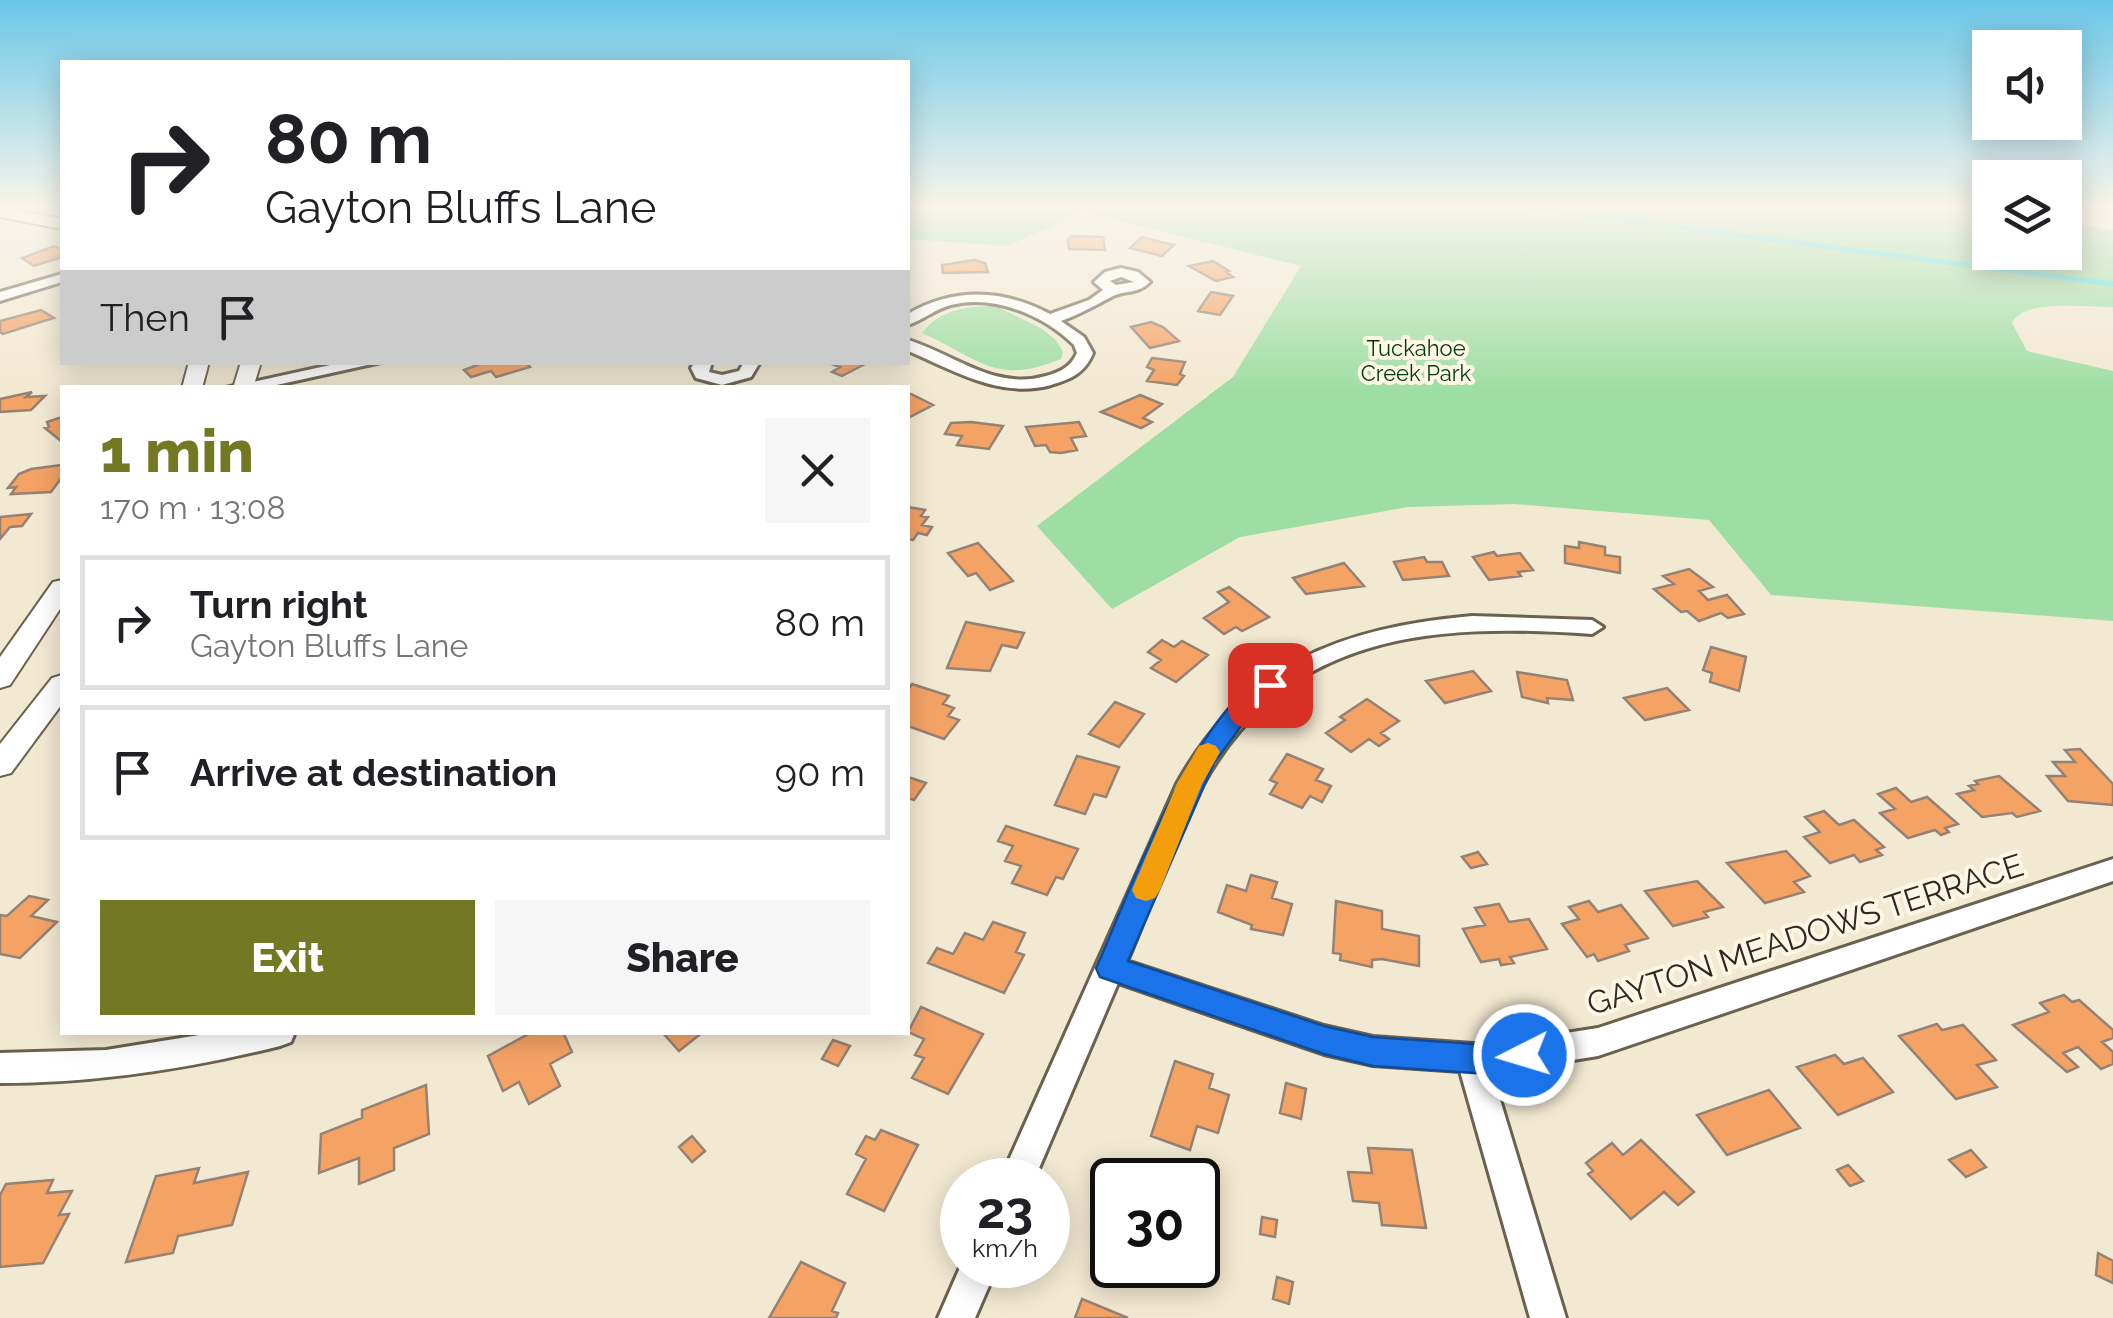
<!DOCTYPE html>
<meta charset="utf-8">
<style>
body{margin:0;font-family:Raleway,sans-serif;background:#f6f6f6;color:#202124;height:100vh;display:flex;flex-direction:column;font-size:38px;white-space:nowrap}
*{box-sizing:border-box;margin:0}
p{font-size:32px;color:#757577}
.icon{flex:none;width:55px;height:55px;fill:none;stroke:currentColor;stroke-width:2;stroke-linecap:round;stroke-linejoin:round}
.map{position:relative;flex:1;overflow:hidden}
.side{position:absolute;left:60px;top:385px;width:850px;height:650px;display:flex;flex-direction:column;background:#fff;border-radius:0px;box-shadow:0 5px 25px #0003}
.side>*{flex:none}
.hud{position:absolute;left:60px;top:60px;width:850px;height:305px;border-radius:0px;box-shadow:0 5px 25px #0003;background:#fff;color:#202124;overflow:hidden}
.controls{position:absolute;left:1972px;top:30px;display:grid;gap:20px}
.controls a{display:grid;place-items:center;width:110px;height:110px;border-radius:0px;background:#fff;box-shadow:0 5px 25px #0003;font-size:50px}
.speed{position:absolute;left:940px;top:1158px;display:flex;gap:20px;font-size:50px;font-weight:700;text-align:center}
.speed>*{display:grid;place-content:center;width:130px;height:130px;border-radius:50%;background:#fff;box-shadow:0 5px 25px #0003;line-height:1}
.speed small{font-size:25px;font-weight:400}
.speed .limit{border:5px solid #111;border-radius:15px;background:#fff;color:#111}
.pin{position:absolute;display:grid;place-items:center;width:85px;height:85px;color:#fff;margin:-42px;border-radius:20px;box-shadow:0 5px 15px #0006}
.me{position:absolute;width:110px;margin:-55px;rotate:265deg;stroke-linejoin:round;filter:drop-shadow(0 0 8px #0008)}
.turn{display:flex;align-items:center;gap:35px;height:210px;padding:0 40px;font-size:45px}
.turn .icon{width:130px;height:130px;stroke-width:2.5}
.turn b{display:block;font-size:70px;line-height:85px}
.then{display:flex;align-items:center;height:95px;padding:0 40px;background:#0003;gap:20px;font-size:38px}
.round{display:grid;place-items:center;flex:none;width:105px;height:105px;border-radius:0px;background:#f6f6f6}
.headline{display:flex;align-items:center;justify-content:space-between;height:170px;padding:0 40px}
h1{font-size:60px;font-weight:800;line-height:75px;color:#737922}
.button{display:flex;gap:20px;margin-top:auto;padding:20px 40px}
.button a{flex:1;height:115px;border-radius:0px;background:#737922;color:#fff;font-size:40px;font-weight:800;line-height:115px;text-align:center}
.button a+a{background:#f6f6f6;color:#202124}
ul{padding:0;list-style:none}
li{display:flex;align-items:center;gap:30px;height:135px;margin:0 20px 15px;padding:0 20px;border:5px solid #e0e0e0;border-radius:0px}
li div{flex:1}
li b{display:block;font-size:38px}
li em{font-style:normal}
.map>svg:first-child{display:block}
.green{fill:#9edea4}
.lines{fill:none;stroke-linecap:round;stroke-linejoin:round}
.stream{stroke:#4de4e8;stroke-width:5}
.building{fill:#f5a265;stroke:#958274;stroke-width:2.5}
.minor-casing{stroke:#6a624e;stroke-width:6}
.tertiary-casing{stroke:#6a624e;stroke-width:4}
.minor{fill:#fff;fill-rule:evenodd}
.tertiary{fill:#fff;fill-rule:evenodd}
.route{fill:#1a73e8;stroke:#114b97;stroke-width:2.5}
.slow{fill:#f59e0b}
.labels{text-anchor:middle;dominant-baseline:central;stroke-width:8;stroke-linejoin:round;paint-order:stroke}
.far-park-label{font-size:22px;fill:#003c10;stroke:#fef6e4}
.near-street-label{font-size:32px;fill:#2e2a22;stroke:#fef6e4}
</style>
<div class="map">
<svg width="2113" height="1318" viewBox="0 0 2113 1318">
<rect width="100%" height="100%" fill="#f2e9d2"/>
<!-- green -->
<path class="green" d="M908 207H1983L1990 208V252H2065V221L2113 230V307C2087 308 2023 298 2012 323L2027 351 2113 371V621L1771 595 1709 520 1514 504 1408 507 1240 537 1112 609 1037 526 1233 377 1301 266 1083 212 1007 246 908 239Z
M996 306 1042 329 1056 340 1063 352 1061 359C995 386 980 359 922 333 940 309 968 306 996 306Z"/>
<g class="lines">
<!-- stream -->
<path class="stream" d="M1524 207 2113 284"/>
</g>
<!-- building -->
<path class="building" d="M1072 236 1103 237 1105 250 1069 249 1068 240Z
M1142 237 1157 241 1174 245 1162 256 1130 248Z
M54 246 62 250V257L34 266 22 258Z
M974 260 985 263 988 272 943 273 942 265Z
M1213 261 1229 271 1226 272 1233 277 1216 281 1189 266Z
M1211 292 1233 296 1220 315 1198 311Z
M41 310 54 318 3 334 0 332V321Z
M1151 322 1163 327 1179 341 1150 348 1131 327Z
M1152 358 1185 362 1180 374 1184 376 1177 385 1147 381 1154 370 1147 367Z
M525 362 530 367 496 377 491 371 471 377 464 370 485 362Z
M826 362H869L842 376 832 372 840 367Z
M32 392 26 397 45 396 31 410 0 412V399Z
M908 394H911L933 405 908 418Z
M1140 395 1162 404 1143 418 1152 422 1141 428 1101 412Z
M62 417V441H61L45 428 49 427 47 422Z
M971 422 1003 426 989 449 957 445 962 436 945 434 951 423Z
M1079 422 1086 436 1071 438 1077 450 1061 453 1050 452 1046 445 1035 446 1026 427Z
M62 465V477L51 492 11 494 16 487 8 488 19 474 31 469Z
M908 507 925 510 921 516 928 517 922 525 932 527 927 535 918 533 913 540 908 539Z
M31 514 22 526 10 527 0 539V517Z
M1579 542 1605 547V555L1620 557V573L1565 563V546L1579 548Z
M978 543 1013 581 990 590 976 573 968 576 948 553Z
M1494 552 1497 556 1520 553 1533 570 1518 572 1521 576 1489 580 1473 557Z
M1424 557 1427 562H1442L1449 576 1403 580 1394 562Z
M1344 563 1364 586 1306 594 1293 578Z
M1689 569 1713 587 1699 591 1708 600 1727 595 1744 614 1728 618 1721 613 1699 621 1687 611 1681 612 1654 589 1674 584 1663 576Z
M1229 587 1269 617 1242 631 1236 627 1224 634 1204 618 1229 602 1218 592Z
M966 622 1024 633 1017 648 1002 645 990 671 947 668Z
M1162 640 1174 647 1182 641 1208 655 1176 682 1151 668 1161 660 1148 652Z
M1711 647 1746 657 1739 691 1710 682 1712 673 1703 670Z
M1473 671 1491 691 1445 703 1426 681Z
M1517 672 1567 680 1573 700 1547 698 1548 703 1522 697Z
M912 684 949 696 943 704 954 708 948 716 959 720 944 739 908 726V690Z
M1667 688 1689 710 1645 720 1624 698Z
M1367 699 1399 721 1381 733 1389 739 1379 746 1369 739 1351 752 1326 733 1345 720 1340 717Z
M1115 702 1144 714 1119 747 1089 734Z
M2080 749 2113 784V805L2068 801 2047 776H2065L2053 762H2075L2065 750Z
M1287 754 1323 769 1316 780 1331 786 1322 802 1310 796 1302 808 1270 794 1277 783 1270 780Z
M1077 756 1119 767 1106 797 1094 794 1085 814 1055 805Z
M1999 776 2040 811 2017 817 2012 813 1982 817 1957 794 1974 790 1969 786 1978 784 1975 781Z
M908 777 926 783 914 800 908 798Z
M1896 788 1911 802 1927 797 1958 824 1945 828 1949 832 1941 835 1935 830 1908 838 1880 813 1895 809 1878 794Z
M1824 811 1839 825 1854 820 1884 847 1876 850 1882 855 1860 862 1854 855 1830 863 1804 837 1820 832 1805 817Z
M1006 826 1078 849 1063 879 1056 877 1047 895 1012 883 1021 866 1005 861 1013 846 998 841Z
M1786 851 1810 876 1794 882 1804 892 1765 903 1727 863Z
M1478 852 1487 864 1471 868 1462 857Z
M1251 875 1277 882 1272 898 1292 904 1283 935 1251 929 1252 925 1218 912 1227 885 1246 891Z
M1697 881 1723 907 1704 912 1708 917 1673 926 1645 891Z
M29 896 48 900 31 916 57 922 20 958 0 954V915L7 916Z
M1336 901 1382 911V929L1419 936V966L1382 959 1372 960V967L1340 960 1341 954 1333 953Z
M1589 901 1598 912 1621 905 1648 938 1625 945 1629 951 1598 961 1594 954 1587 957 1562 924 1579 919 1569 907Z
M1499 904 1509 922 1529 919 1547 949 1510 957 1514 963 1501 965 1499 959 1481 962 1463 929 1485 925 1475 908Z
M993 922 1025 933 1016 952 1024 955 1004 993 928 963 937 948 953 954 965 933 983 940Z
M2064 995 2072 1002 2079 1000 2113 1030V1038L2102 1042 2113 1052V1064L2101 1069 2078 1047 2063 1053 2078 1067 2067 1072 2013 1025 2049 1012 2040 1003Z
M921 1007 983 1034 948 1094 912 1078 924 1058 915 1055 924 1039 908 1032Z
M1937 1024 1942 1030 1963 1025 1996 1060 1977 1065 1997 1087 1956 1099 1899 1036Z
M532 1032H563L572 1052 550 1064 560 1086 529 1104 519 1082 503 1091 488 1056Z
M662 1032H703L679 1051Z
M833 1040 850 1046 838 1066 822 1059Z
M1835 1055 1844 1064 1863 1058 1893 1092 1838 1115 1797 1067Z
M1175 1061 1213 1074 1209 1088 1229 1095 1218 1133 1197 1126 1190 1150 1151 1136Z
M1286 1083 1306 1089 1301 1119 1280 1113Z
M426 1085 429 1134 394 1148V1170L359 1184V1158L319 1173 321 1134 362 1118V1110Z
M1769 1090 1800 1128 1727 1155 1697 1115Z
M881 1130 918 1145 884 1211 847 1194 866 1159 856 1154 866 1136 875 1140Z
M692 1136 705 1151 692 1162 679 1147Z
M1641 1140 1694 1192 1678 1205 1664 1192 1631 1219 1588 1174 1593 1171 1586 1163 1612 1143 1623 1155Z
M1368 1148 1412 1150 1426 1228 1382 1225 1379 1203 1353 1201 1348 1172 1372 1173Z
M1971 1150 1986 1167 1966 1177 1949 1160Z
M1848 1165 1863 1181 1850 1186 1837 1170Z
M199 1168 194 1183 248 1172 232 1225 178 1236 173 1253 126 1262 156 1176Z
M53 1180 47 1193 72 1191 59 1215 69 1214 43 1263 0 1267V1195L6 1184Z
M1262 1217 1277 1220 1275 1237 1260 1234Z
M2098 1253 2113 1261V1283L2096 1275Z
M801 1262 845 1283 832 1311 838 1313 836 1318H769Z
M1277 1277 1293 1282 1289 1304 1273 1299Z
M1082 1299 1128 1318H1075Z"/>
<g class="lines">
<!-- minor casing -->
<g class="minor-casing">
<path id="minor" d="M1121 268 1138 272 1150 282C1138 294 1127 290 1113 296 1096 305 1080 314 1061 321L1084 337 1093 353C1085 373 1071 379 1051 385 999 399 954 370 908 351V340C954 354 995 391 1046 376 1060 372 1071 367 1077 353L1074 345C1044 315 993 294 951 305 935 309 923 320 908 325V314C954 287 1003 289 1050 314L1089 300 1103 290 1094 282 1105 272ZM1121 277 1134 282 1116 285 1110 281Z
M62 274V282L0 301V292Z
M344 362H381L263 388H226Z
M695 362H712L709 372 722 375 739 371 744 362H760L751 377 722 385 696 378 691 368Z
M1472 616 1592 620 1603 627 1592 634C1435 623 1286 631 1202 786 1172 841 1152 903 1127 961L1324 1026 1373 1037 1488 1045 1598 1028 2113 859V881L1598 1056 1492 1073 1566 1318H1530L1460 1071 1373 1065 1324 1054 1118 983 1034 1180H1000L1177 784C1244 663 1341 628 1472 616Z
M218 1032H295L291 1042 280 1046C187 1069 96 1083 0 1083V1053L106 1050Z
M962 1263 998 1265 975 1318H938Z"/>
</g>
<!-- tertiary casing -->
<g class="tertiary-casing">
<path id="tertiary" d="M0 207 62 219V229L0 217Z
M189 362H209L202 388H182Z
M241 362H261L253 388H233Z
M62 580V606L10 685 0 688V657L53 582Z
M62 675V704L11 773 0 776V744L52 678Z"/>
</g>
<!-- minor -->
<use href="#minor" class="minor"/>
<!-- tertiary -->
<use href="#tertiary" class="tertiary"/>
</g>
<!-- sky -->
<linearGradient id="sky" x2="0" y2="1"><stop stop-color="#6ac7e8"/><stop offset="0.53" stop-color="#f9f5eb"/><stop offset="1" stop-color="#f9f5eb" stop-opacity="0"/></linearGradient>
<rect width="2113" height="391" fill="url(#sky)"/>
<!-- route -->
<path class="route" d="M1270 677 1281 685 1242 725 1214 763 1128 961 1324 1026 1373 1037 1488 1045 1524 1041 1536 1045 1540 1055 1536 1065 1488 1074 1373 1066 1324 1054 1100 977 1096 968C1126 902 1200 697 1270 677Z"/>
<!-- slow -->
<path class="slow" d="M1208 743 1216 746 1220 752 1202 784 1160 890 1155 898 1146 901 1136 898 1132 890 1177 784 1199 746Z"/>
<g class="labels">
<!-- far-park labels -->
<g class="far-park-label">
<text x="1416" y="348">Tuckahoe<tspan x="1416" dy="25">Creek Park</tspan></text>
</g>
<!-- near-street labels -->
<g class="near-street-label">
<text transform="translate(1805 934) rotate(-18)">GAYTON MEADOWS TERRACE</text>
</g>
</g>
</svg>
<div class="controls">
<a><svg class="icon" aria-label="sound" viewBox="0 0 24 24"><path d="M4 9h4l5-4v14l-5-4H4zM17 9q2 3 0 6"/></svg></a>
<a><svg class="icon" aria-label="layers" viewBox="0 0 24 24"><path d="M12 4l9 5-9 5-9-5zM3 14l9 5 9-5"/></svg></a>
</div>
<div class="speed"><div>23<small>km/h</small></div><div class="limit">30</div></div>
<div class="pin" style="left:1270px;top:685px;background:#d93025"><svg class="icon" aria-label="arrive" viewBox="0 0 24 24"><path d="M6 21V4h12l-3 4 3 4H6"/></svg></div>
<svg class="me" style="left:1524px;top:1055px" viewBox="-20 -20 40 40"><circle r="17" fill="#1a73e8" stroke="#fff" stroke-width="3"/><path d="M0-11L8 9 0 5-8 9z" fill="#fff"/></svg>
<div class="hud">
<div class="turn"><svg class="icon" aria-label="right" viewBox="0 0 24 24"><path d="M7 20v-9h11M14 6l5 5-5 5"/></svg><div><b>80 m</b>Gayton Bluffs Lane</div></div>
<div class="then">Then<svg class="icon" aria-label="arrive" viewBox="0 0 24 24"><path d="M6 21V4h12l-3 4 3 4H6"/></svg></div>
</div>
<section class="side">
<div class="headline"><div><h1>1 min</h1><p>170 m · 13:08</p></div><a class="round"><svg class="icon" aria-label="close" viewBox="0 0 24 24"><path d="M6 6l12 12M18 6L6 18"/></svg></a></div>
<ul>
<li><svg class="icon" aria-label="right" viewBox="0 0 24 24"><path d="M7 20v-9h11M14 6l5 5-5 5"/></svg><div><b>Turn right</b><p>Gayton Bluffs Lane</p></div><em>80 m</em></li>
<li><svg class="icon" aria-label="arrive" viewBox="0 0 24 24"><path d="M6 21V4h12l-3 4 3 4H6"/></svg><div><b>Arrive at destination</b></div><em>90 m</em></li>
</ul>
<div class="button"><a>Exit</a><a>Share</a></div>
</section>
</div>
